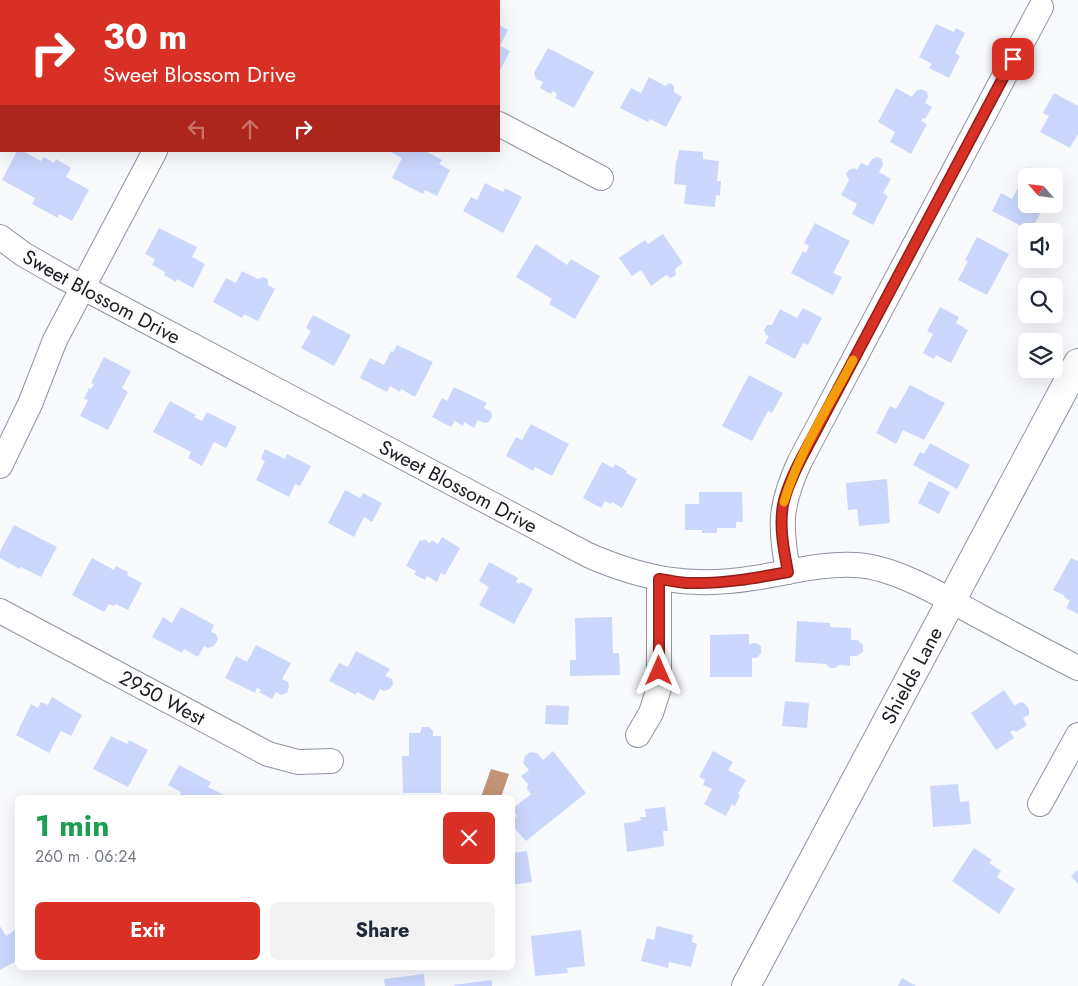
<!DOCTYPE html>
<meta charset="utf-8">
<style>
body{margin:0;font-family:Jost,sans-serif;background:#f2f2f3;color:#1f2937;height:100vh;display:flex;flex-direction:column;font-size:19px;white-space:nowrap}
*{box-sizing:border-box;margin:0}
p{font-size:16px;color:#747a83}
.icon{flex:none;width:28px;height:28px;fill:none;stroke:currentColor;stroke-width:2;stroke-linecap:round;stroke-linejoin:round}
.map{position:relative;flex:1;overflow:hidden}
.sheet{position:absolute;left:15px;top:795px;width:500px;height:175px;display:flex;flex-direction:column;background:#fff;border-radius:8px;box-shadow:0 5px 20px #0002}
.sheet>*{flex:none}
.guide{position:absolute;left:0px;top:0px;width:500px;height:152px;box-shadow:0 5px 20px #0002;background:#d93025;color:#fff;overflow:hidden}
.needle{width:32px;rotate:298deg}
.tools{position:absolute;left:1018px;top:168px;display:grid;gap:10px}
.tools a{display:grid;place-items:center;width:45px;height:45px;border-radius:8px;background:#fff;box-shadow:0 5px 20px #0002;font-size:25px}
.pin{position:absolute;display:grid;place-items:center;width:42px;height:42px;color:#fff;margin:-21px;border-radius:10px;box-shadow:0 2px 8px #0006}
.me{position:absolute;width:55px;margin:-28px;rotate:0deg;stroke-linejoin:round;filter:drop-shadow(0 0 4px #0008)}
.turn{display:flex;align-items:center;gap:18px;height:105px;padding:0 20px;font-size:22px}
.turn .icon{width:65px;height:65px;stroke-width:2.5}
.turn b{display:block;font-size:35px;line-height:42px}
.lanes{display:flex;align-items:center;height:48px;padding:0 20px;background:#0003;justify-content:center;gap:25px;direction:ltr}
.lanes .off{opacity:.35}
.round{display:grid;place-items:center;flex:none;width:52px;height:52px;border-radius:8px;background:#f2f2f3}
.overview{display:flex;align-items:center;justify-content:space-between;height:85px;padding:0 20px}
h1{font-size:30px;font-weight:700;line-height:38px;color:#1e9e55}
.button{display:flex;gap:10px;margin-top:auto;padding:10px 20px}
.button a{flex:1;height:58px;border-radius:8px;background:#d93025;color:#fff;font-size:20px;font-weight:700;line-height:58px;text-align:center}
.button a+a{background:#f2f2f3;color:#1f2937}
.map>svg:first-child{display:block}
.water{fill:#c29477}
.building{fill:#ccd7fe}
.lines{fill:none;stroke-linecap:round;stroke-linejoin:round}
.minor-casing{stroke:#8e93a2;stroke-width:26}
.secondary-casing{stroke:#8e93a2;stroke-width:30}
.minor{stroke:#fff;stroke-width:24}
.secondary{stroke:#fff;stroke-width:28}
.route-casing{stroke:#8d1f18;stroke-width:12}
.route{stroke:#d93025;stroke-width:9}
.slow{stroke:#f59e0b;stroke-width:9}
.labels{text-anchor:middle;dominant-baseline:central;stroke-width:5;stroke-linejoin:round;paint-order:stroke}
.street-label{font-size:20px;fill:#191b21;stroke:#fff}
</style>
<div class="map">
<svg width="1078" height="986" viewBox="0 0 1078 986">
<rect width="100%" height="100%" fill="#f9fafe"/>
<!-- water -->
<path class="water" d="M491 769 509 774 501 797H481Z"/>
<!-- building -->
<path class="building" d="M936 24 954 32 956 28 965 33 955 53 960 56 949 78 929 68 932 64 919 57Z
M499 25 508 30 500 46 510 51 499 72Z
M548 48 594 72 574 108 555 98 557 94 553 91 551 94 540 88 543 82 536 79 534 73Z
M649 77 665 86 670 83 674 86V92L682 97 666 127 650 119 648 122 620 108 631 88 641 93Z
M896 88 912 97 916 91 921 89 927 92 928 97 925 103 932 107 925 119 923 118 921 121 927 124 911 154 890 142 895 132 878 122Z
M1054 93 1078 106V134L1070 148 1040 132 1049 116 1043 113Z
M679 150 703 152V159L719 161 717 181H721L720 196 716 195 715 207 684 204 686 185 674 184 676 161H677Z
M17 151H23L41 161 44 157 54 163 56 159 71 168 66 177 89 190 72 221 59 214 58 218 32 204 35 198 2 180Z
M389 151H425L442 160 439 164 450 170 437 196 425 190 423 194 392 178 402 158Z
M877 157 882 159 883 165 879 172 891 179 883 193 888 196 873 225 852 214 857 204 841 195 849 180 846 174 849 170 854 168 857 170 861 163 868 166 872 159Z
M1029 167 1046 176H1026V204H1045L1031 231 992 211 1001 193 1012 199Z
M485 183 503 192 505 188 522 197 503 233 463 211 471 197 477 200Z
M815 223 850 241 833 273 842 277 833 295 791 273 803 251 806 253 809 246 804 243Z
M159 228 197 247 192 257 205 264 193 288 177 279 176 282 164 275 165 272 152 265 155 259 145 254Z
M663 234 683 263 675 269 676 275 671 278 666 275 651 286 641 270 632 276 619 258 645 240 648 244Z
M977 237 1009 254 987 295 958 280 968 261 965 260Z
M536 244 567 265 571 259 600 276 575 319 549 304 552 299 516 277Z
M242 271 258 279 263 277 268 279V285L275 289 258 321 244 314 242 318 213 302 226 278 236 283Z
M940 307 959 317 956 323 968 330 951 363 936 355 934 359 923 353 933 334 927 331Z
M803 308 822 318 808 345 803 343 795 359 765 343 769 336 766 335 764 330 767 325H772L780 309 797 318Z
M313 315 351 335 334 366 301 348 311 331 306 328Z
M397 345 433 362 415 397 401 389 400 392 390 386 387 392 360 378 370 358 384 365 391 351 393 352Z
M104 357 131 371 122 388 128 392 108 430 80 416 88 400 84 399 89 388 91 389 94 384 91 383Z
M749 375 783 393 772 413 768 411 752 441 722 426Z
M910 385 945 403 924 440 903 430 896 444 876 433 890 406 896 409Z
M454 387 487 403 484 408 491 412 492 416 489 422 484 423 478 420 474 428 464 422 463 426 455 421 451 427 432 417 442 398 447 401Z
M170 401 196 415 194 417 202 421 207 412 237 427 226 448 214 442 202 466 188 458 191 452 153 432Z
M531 424 569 444 552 476 535 467 533 471 506 456 516 437 522 440Z
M930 443 970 465 957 489 913 465 920 452 924 454Z
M265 449 285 459 287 454 311 466 300 486 295 484 289 497 256 480 265 461 261 459Z
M602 462 613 468 615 464 627 471 626 473 637 479 622 508 612 502 611 504 605 501 601 508 583 498Z
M887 479 890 523 859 526 857 509 848 510 846 483Z
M929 481 950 492 939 514 918 503Z
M345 490 360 498 363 493 382 503 372 522 364 517 354 537 328 523Z
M699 492H742L743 522H736V528H717V533H702V530H685V504H699Z
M14 525 57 547 41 577 21 567 20 569 0 558V551Z
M442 537 460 548 445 575 441 573 437 582 427 576 425 580 414 574 416 571 406 566 420 540 423 541 424 539 430 543 432 540 438 544Z
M92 558 114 570 116 566 128 572 127 575 142 583 128 610 116 604 114 606 109 604 104 612 72 595Z
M1071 558 1078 561V614L1066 608 1070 601 1064 597 1065 596 1053 590Z
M489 562 518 578 516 582 520 584 521 582 533 589 514 624 479 605 489 587 479 581Z
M181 607 214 625 211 632 216 634 218 639 214 646 208 648 204 646 198 657 184 649 182 653 152 637 163 617 172 623Z
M612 617 613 653H619L620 675 570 676V660H576L575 618Z
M797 621 830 623V627L851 628V640H858L863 645V652L857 656H850V666L839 665 835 668H830L826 664 795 662Z
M749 634V644L756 643 761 646V653L757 658H752V677H710V635Z
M256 645 291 663 282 679 288 682 289 687 287 693 281 695 276 692 272 699 259 692 261 690 257 688 255 693 225 678 236 656 247 662Z
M356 651 390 669 385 676 392 679 393 684 390 689 384 691 380 689 374 701 357 692 356 695 329 681 339 663 348 667Z
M1004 690 1015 706 1020 702 1024 703 1029 709V715L1023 718 1027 725 1016 732 1014 730 1010 732 1014 738 996 750 971 713Z
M52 697 82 715 71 736 61 731 49 753 16 735 31 704 38 708 41 702 48 705Z
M785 701 809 703 807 728 782 726Z
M546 705 569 706 568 725 545 724Z
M422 727H429L433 731V736H441V793H403L402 756H409V733H420Z
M111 736 127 744 129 740 148 750 128 787 93 769Z
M553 751 586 793 526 841 512 825V820L517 816 512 809 531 794 527 789 528 784 521 776 529 770 523 763 525 756 530 752 537 753 543 760Z
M713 751 733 762 728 770 746 780 738 794 740 795 735 806 732 804 726 816 704 804 712 789 703 785 705 780 699 777Z
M179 765 211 782 208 787 224 795 223 798H179L181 792 168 785Z
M958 784 960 802 969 801 971 824 933 827 930 786Z
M665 807 668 831H663L664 846 627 852 624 823 634 822 641 820 640 817H646L645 809Z
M974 848 992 860 989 863 1001 871 997 877 1015 889 999 914 952 881Z
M527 851 532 882 512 885V853Z
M1078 870V884L1071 876Z
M0 926 6 936 18 928V960L0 970Z
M657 926 693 935 692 942 697 944 691 967 669 962 668 968 641 961 647 938 654 940Z
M581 930 585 966 567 968 568 973 535 976 531 936Z
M424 974 425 986H385L384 979Z
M902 978 916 986H898Z
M492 980V986H454V985Z"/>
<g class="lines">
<!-- minor casing -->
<g class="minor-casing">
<g id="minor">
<path d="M265 0 267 1"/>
<path d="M234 1 235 0"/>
<path d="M499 124 601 178"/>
<path id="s1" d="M0 237 23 254 63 277 588 555C645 580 692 588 754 578 787 573 821 563 856 565 895 567 943 596 977 615 1011 633 1044 651 1078 668"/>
<path d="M0 466 30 404 55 340 155 151"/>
<path d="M788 572C780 524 779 507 800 461L1041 7"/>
<path id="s2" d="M0 611 268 754 298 762 331 761"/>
<path d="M638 735 651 713 659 688V579"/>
<path d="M1040 804 1078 735"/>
</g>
</g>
<!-- secondary casing -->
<g class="secondary-casing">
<g id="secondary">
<path id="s3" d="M746 986 1078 363"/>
</g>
</g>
<!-- minor -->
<use href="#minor" class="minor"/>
<!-- secondary -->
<use href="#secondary" class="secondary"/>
</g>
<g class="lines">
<!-- route casing -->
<g class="route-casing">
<path id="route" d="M659 671V579C669 580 680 583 690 583 723 584 756 578 788 572 784 551 779 527 783 505 786 490 793 475 800 461L1013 59"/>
</g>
<!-- route -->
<use href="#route" class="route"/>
<!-- slow -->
<path class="slow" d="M784 502C799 452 829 406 853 360"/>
</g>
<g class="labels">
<!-- street labels -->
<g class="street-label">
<text stroke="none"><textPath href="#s1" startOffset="118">Sweet Blossom Drive</textPath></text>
<text stroke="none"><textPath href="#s1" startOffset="522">Sweet Blossom Drive</textPath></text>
<text stroke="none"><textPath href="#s3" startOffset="352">Shields Lane</textPath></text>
<text stroke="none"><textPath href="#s2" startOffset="184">2950 West</textPath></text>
</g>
</g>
</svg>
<div class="tools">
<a><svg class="needle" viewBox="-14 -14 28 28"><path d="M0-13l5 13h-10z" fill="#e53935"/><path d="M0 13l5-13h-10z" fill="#747a83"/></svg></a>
<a><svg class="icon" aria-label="sound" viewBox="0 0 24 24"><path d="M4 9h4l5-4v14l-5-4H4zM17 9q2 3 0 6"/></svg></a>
<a><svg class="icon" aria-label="search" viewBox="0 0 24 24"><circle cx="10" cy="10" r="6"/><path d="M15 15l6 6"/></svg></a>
<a><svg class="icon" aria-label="layers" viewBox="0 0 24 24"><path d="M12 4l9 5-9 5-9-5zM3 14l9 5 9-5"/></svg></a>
</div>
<div class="pin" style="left:1013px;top:59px;background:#d93025"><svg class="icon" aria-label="arrive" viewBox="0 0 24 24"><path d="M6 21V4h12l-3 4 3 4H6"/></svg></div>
<svg class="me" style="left:659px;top:671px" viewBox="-20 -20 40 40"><path d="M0-17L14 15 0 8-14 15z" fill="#d93025" stroke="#fff" stroke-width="4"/></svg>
<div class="guide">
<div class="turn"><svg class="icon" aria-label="right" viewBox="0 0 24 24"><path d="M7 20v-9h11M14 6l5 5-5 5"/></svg><div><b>30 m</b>Sweet Blossom Drive</div></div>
<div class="lanes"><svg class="icon off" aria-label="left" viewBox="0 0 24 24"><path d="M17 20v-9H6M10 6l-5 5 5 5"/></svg><svg class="icon off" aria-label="ahead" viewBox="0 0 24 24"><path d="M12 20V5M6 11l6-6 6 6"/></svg><svg class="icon" aria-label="right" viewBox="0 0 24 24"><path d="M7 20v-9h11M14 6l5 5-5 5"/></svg></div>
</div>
<section class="sheet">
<div class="overview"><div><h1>1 min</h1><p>260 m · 06:24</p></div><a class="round" style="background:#d93025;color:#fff"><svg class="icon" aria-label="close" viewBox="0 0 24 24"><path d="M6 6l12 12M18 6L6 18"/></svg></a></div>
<div class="button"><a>Exit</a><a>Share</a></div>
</section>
</div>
